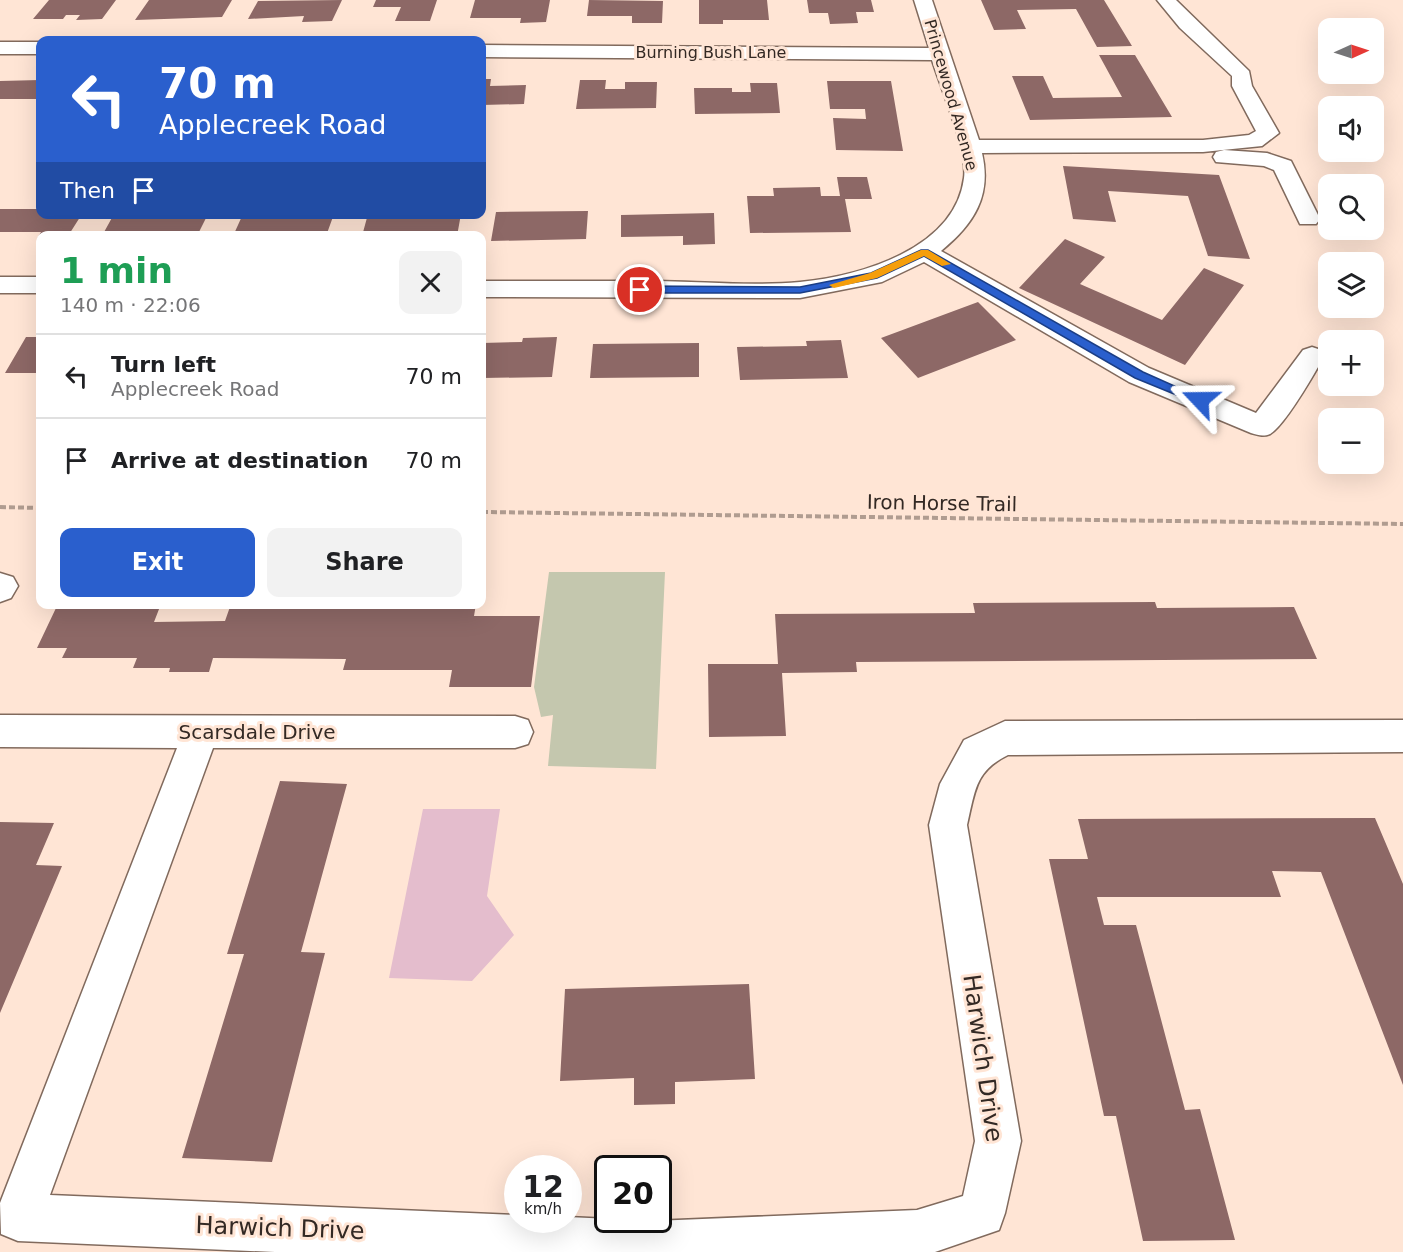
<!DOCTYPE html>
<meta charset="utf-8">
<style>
body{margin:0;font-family:"DejaVu Sans",sans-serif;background:#f2f2f2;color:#202124;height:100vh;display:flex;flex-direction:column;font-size:22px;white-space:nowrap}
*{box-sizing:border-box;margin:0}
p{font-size:20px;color:#757577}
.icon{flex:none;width:33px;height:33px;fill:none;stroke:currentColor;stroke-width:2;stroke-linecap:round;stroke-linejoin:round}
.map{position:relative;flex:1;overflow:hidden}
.sheet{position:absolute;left:36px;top:231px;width:450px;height:378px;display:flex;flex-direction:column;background:#fff;border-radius:12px;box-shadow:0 6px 24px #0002}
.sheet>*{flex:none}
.banner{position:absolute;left:36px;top:36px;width:450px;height:183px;border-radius:12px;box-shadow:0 6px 24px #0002;background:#2a5fcd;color:#fff;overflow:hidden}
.needle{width:39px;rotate:87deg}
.fabs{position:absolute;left:1318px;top:18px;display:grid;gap:12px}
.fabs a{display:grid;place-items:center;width:66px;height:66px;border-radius:12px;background:#fff;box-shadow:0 6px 24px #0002;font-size:30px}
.speed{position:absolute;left:504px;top:1155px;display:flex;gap:12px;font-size:30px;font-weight:700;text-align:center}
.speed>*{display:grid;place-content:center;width:78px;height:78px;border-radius:50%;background:#fff;box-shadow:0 6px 24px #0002;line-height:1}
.speed small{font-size:15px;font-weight:400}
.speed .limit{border:3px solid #111;border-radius:9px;background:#fff;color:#111}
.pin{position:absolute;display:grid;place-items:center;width:51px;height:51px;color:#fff;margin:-26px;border:3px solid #fff;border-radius:50%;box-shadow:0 2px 6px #0007}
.me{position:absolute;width:66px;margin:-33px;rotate:293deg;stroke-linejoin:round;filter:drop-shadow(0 0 4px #0008)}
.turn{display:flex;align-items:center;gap:21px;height:126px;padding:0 24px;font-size:27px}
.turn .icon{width:78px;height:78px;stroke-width:2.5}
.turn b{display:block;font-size:42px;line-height:51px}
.then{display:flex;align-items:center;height:57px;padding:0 24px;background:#0003;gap:12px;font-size:22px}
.round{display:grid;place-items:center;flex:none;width:63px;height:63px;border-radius:12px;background:#f2f2f2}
.summary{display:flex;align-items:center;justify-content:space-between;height:102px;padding:0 24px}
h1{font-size:36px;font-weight:700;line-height:45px;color:#1e9e55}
.cta{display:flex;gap:12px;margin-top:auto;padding:12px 24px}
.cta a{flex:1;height:69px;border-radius:12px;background:#2a5fcd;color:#fff;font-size:24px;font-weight:700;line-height:69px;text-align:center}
.cta a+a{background:#f2f2f2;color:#202124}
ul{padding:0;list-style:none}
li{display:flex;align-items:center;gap:18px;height:84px;padding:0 24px;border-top:2px solid #e0e0e0}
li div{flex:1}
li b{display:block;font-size:22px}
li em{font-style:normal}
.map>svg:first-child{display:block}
.green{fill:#c4c7ae}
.water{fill:#e4bdcd}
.building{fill:#8d6866}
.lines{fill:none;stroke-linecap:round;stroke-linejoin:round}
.minor-casing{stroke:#816a5d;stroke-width:3}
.path{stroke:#b09c90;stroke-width:4;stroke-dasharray:6 3;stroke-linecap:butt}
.minor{fill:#fff;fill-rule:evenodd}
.route{fill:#2a5fcd;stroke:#1b3e85;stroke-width:1.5}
.slow{fill:#f59e0b}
.labels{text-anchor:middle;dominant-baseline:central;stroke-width:6;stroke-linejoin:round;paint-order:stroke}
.far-street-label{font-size:16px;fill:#332924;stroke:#ffe5d5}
.street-label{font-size:20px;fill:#332924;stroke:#ffe5d5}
.near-street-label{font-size:24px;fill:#332924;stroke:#ffe5d5}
</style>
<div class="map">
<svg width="1403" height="1252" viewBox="0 0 1403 1252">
<rect width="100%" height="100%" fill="#ffe5d5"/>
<!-- green -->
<path class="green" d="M549 572H665L656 769 548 766 553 715 541 717 534 687Z"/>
<!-- water -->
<path class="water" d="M423 809H500L487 896 514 935 472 981 389 978Z"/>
<!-- building -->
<path class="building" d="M49 0H116L102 19 76 20 80 15H66L63 19H33Z
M149 0H232L222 17 135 20Z
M342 0 332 21 302 22 304 16 248 19 258 1Z
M376 0H437L430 21H395L401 7H373Z
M475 0H550L546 22 520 23 521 18H470Z
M589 0 663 1 662 23H632V16H587Z
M699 0H767L769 20H723V24H699Z
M807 0H871L874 12H856L858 23 830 24 828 13H809Z
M981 0H1104L1132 46 1097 47 1076 9 1017 10 1026 29 994 30Z
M1099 55H1135L1172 117 1030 120 1012 76H1043L1053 98 1122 97Z
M482 79H491L490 86 526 85 524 104 482 105Z
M40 80V99H0V81Z
M580 80H606L605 89H625V82H657L656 108 576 109Z
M827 81H891L903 151 836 150 833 118 866 119 865 109H830Z
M750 83H777L780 113 695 114 694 88H732V92H751Z
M1063 166 1219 175 1250 259 1208 256 1188 196 1108 191 1116 222 1073 219Z
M837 177H867L872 199H845L851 232 750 233 747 196H774L773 188 820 187 821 196H840Z
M0 209H40V214H82L68 236H40V239H37L41 232H0Z
M588 211 586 239 491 241 496 212Z
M714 213 715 244 683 245V236L621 237V215Z
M114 214H208L197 236 103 234Z
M243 214H334L326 236H233Z
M368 214H461L457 236H362Z
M1065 239 1105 257 1080 284 1162 320 1204 268 1244 285 1185 365 1019 288Z
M978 302 1016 340 918 378 881 338Z
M26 337H40V373H5Z
M557 337 552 377 482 378V343L522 342 523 338Z
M841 340 848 378 740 380 737 347 807 346 806 341Z
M699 343V377L590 378 593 344Z
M1155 602 1157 608 1294 607 1317 659 856 662 857 672 782 673 786 736 709 737 708 664H778L775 614 975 613 973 603Z
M85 604H161L154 622 225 621 231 604H476L474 616H540L531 687H449L452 670H343L346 659 213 658 209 672H169L170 668H133L137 658H62L67 648H37L56 608H84Z
M280 781 347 784 301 952 325 953 272 1162 182 1158 244 954H227Z
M1375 818 1403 884V1085L1321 872 1272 871 1281 897H1097L1104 925H1136L1185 1110 1200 1109 1235 1240 1143 1241 1116 1116H1104L1049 859H1088L1078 819Z
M0 822 54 823 36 865 62 866 0 1013Z
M749 984 755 1079 675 1082V1104L634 1105V1078L560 1081 565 989Z"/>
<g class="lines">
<!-- minor casing -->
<g class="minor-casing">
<path id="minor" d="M914 0H932L979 140H1203L1249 135 1256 131 1232 86V76L1180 28 1157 0H1176L1249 71 1252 86 1279 133 1262 146 1203 152 982 153C992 196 974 224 941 251L1149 368 1256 413 1303 350 1312 347 1321 350 1325 356 1321 362C1311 379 1285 425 1270 434 1263 437 1258 435 1251 433L1129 382 924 262 882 282 800 298 482 297V281C541 281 600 281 659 281 705 282 754 286 800 282 861 276 955 249 964 178 968 153 940 86 932 60L482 57V45L929 48Z
M0 42H40V54H0Z
M1224 150 1267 153 1291 161 1320 219 1316 224H1300L1274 170 1264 166 1216 162 1213 157 1216 152Z
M0 277H40V293H0Z
M0 573 13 577 18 586 11 598 0 602Z
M0 715 515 716 528 720 533 732 528 744 515 748H213L50 1195 518 1215V1220L568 1217 653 1221 917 1210 963 1196 975 1141 929 825 940 784 964 740 1005 721 1403 720V752L1008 755C975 771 975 791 967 825L1021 1141 1005 1213 999 1230 935 1252H275L18 1241 1 1234 0 1203 177 748 0 747Z"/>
</g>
<!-- path -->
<path class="path" d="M0 507 40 508
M482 512 1403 524"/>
<!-- minor -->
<use href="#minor" class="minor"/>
</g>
<!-- route -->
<path class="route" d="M921 250H928L1143 372 1206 400 1204 403H1196L1135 378 924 256 877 278 800 293H640L635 290 640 286 800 287 871 273Z"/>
<!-- slow -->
<path class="slow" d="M921 250H928L951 264 942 266 924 256 877 278 834 288 829 285 870 273Z"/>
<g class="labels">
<!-- far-street labels -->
<g class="far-street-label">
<text x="711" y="52">Burning Bush Lane</text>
<text transform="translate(951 95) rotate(74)">Princewood Avenue</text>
</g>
<!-- street labels -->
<g class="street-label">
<text transform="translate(942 503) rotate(1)">Iron Horse Trail</text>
<text x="257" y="732">Scarsdale Drive</text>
</g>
<!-- near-street labels -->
<g class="near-street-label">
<text transform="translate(983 1058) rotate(82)">Harwich Drive</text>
<text transform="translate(280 1228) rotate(2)">Harwich Drive</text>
</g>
</g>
</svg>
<div class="fabs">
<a><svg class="needle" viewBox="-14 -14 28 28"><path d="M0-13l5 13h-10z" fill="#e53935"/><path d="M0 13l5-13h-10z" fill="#757577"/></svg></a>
<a><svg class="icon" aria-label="sound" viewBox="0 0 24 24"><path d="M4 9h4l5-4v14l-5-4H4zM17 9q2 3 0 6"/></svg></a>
<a><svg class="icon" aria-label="search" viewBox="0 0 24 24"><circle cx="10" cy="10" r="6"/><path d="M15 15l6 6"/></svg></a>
<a><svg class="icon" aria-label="layers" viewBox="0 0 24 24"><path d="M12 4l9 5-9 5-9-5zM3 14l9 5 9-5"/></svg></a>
<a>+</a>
<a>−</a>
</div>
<div class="speed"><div>12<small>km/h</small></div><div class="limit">20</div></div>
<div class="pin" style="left:640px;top:290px;background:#d93025"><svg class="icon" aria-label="arrive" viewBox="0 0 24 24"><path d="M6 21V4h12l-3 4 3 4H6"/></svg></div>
<svg class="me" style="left:1200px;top:400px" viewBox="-20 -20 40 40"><path d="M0-17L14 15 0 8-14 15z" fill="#2a5fcd" stroke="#fff" stroke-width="4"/></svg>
<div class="banner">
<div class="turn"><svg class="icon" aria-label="left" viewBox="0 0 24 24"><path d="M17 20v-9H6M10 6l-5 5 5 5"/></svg><div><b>70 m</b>Applecreek Road</div></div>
<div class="then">Then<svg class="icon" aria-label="arrive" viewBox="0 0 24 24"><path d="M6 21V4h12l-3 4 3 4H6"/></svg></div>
</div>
<section class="sheet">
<div class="summary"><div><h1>1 min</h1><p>140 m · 22:06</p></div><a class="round"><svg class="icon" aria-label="close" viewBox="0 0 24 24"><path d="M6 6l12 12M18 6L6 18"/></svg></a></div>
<ul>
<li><svg class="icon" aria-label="left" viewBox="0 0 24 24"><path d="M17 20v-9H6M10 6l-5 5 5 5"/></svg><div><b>Turn left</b><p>Applecreek Road</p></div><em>70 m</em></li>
<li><svg class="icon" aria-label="arrive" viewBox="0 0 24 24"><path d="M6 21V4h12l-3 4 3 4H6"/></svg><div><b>Arrive at destination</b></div><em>70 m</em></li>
</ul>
<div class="cta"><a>Exit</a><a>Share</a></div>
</section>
</div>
